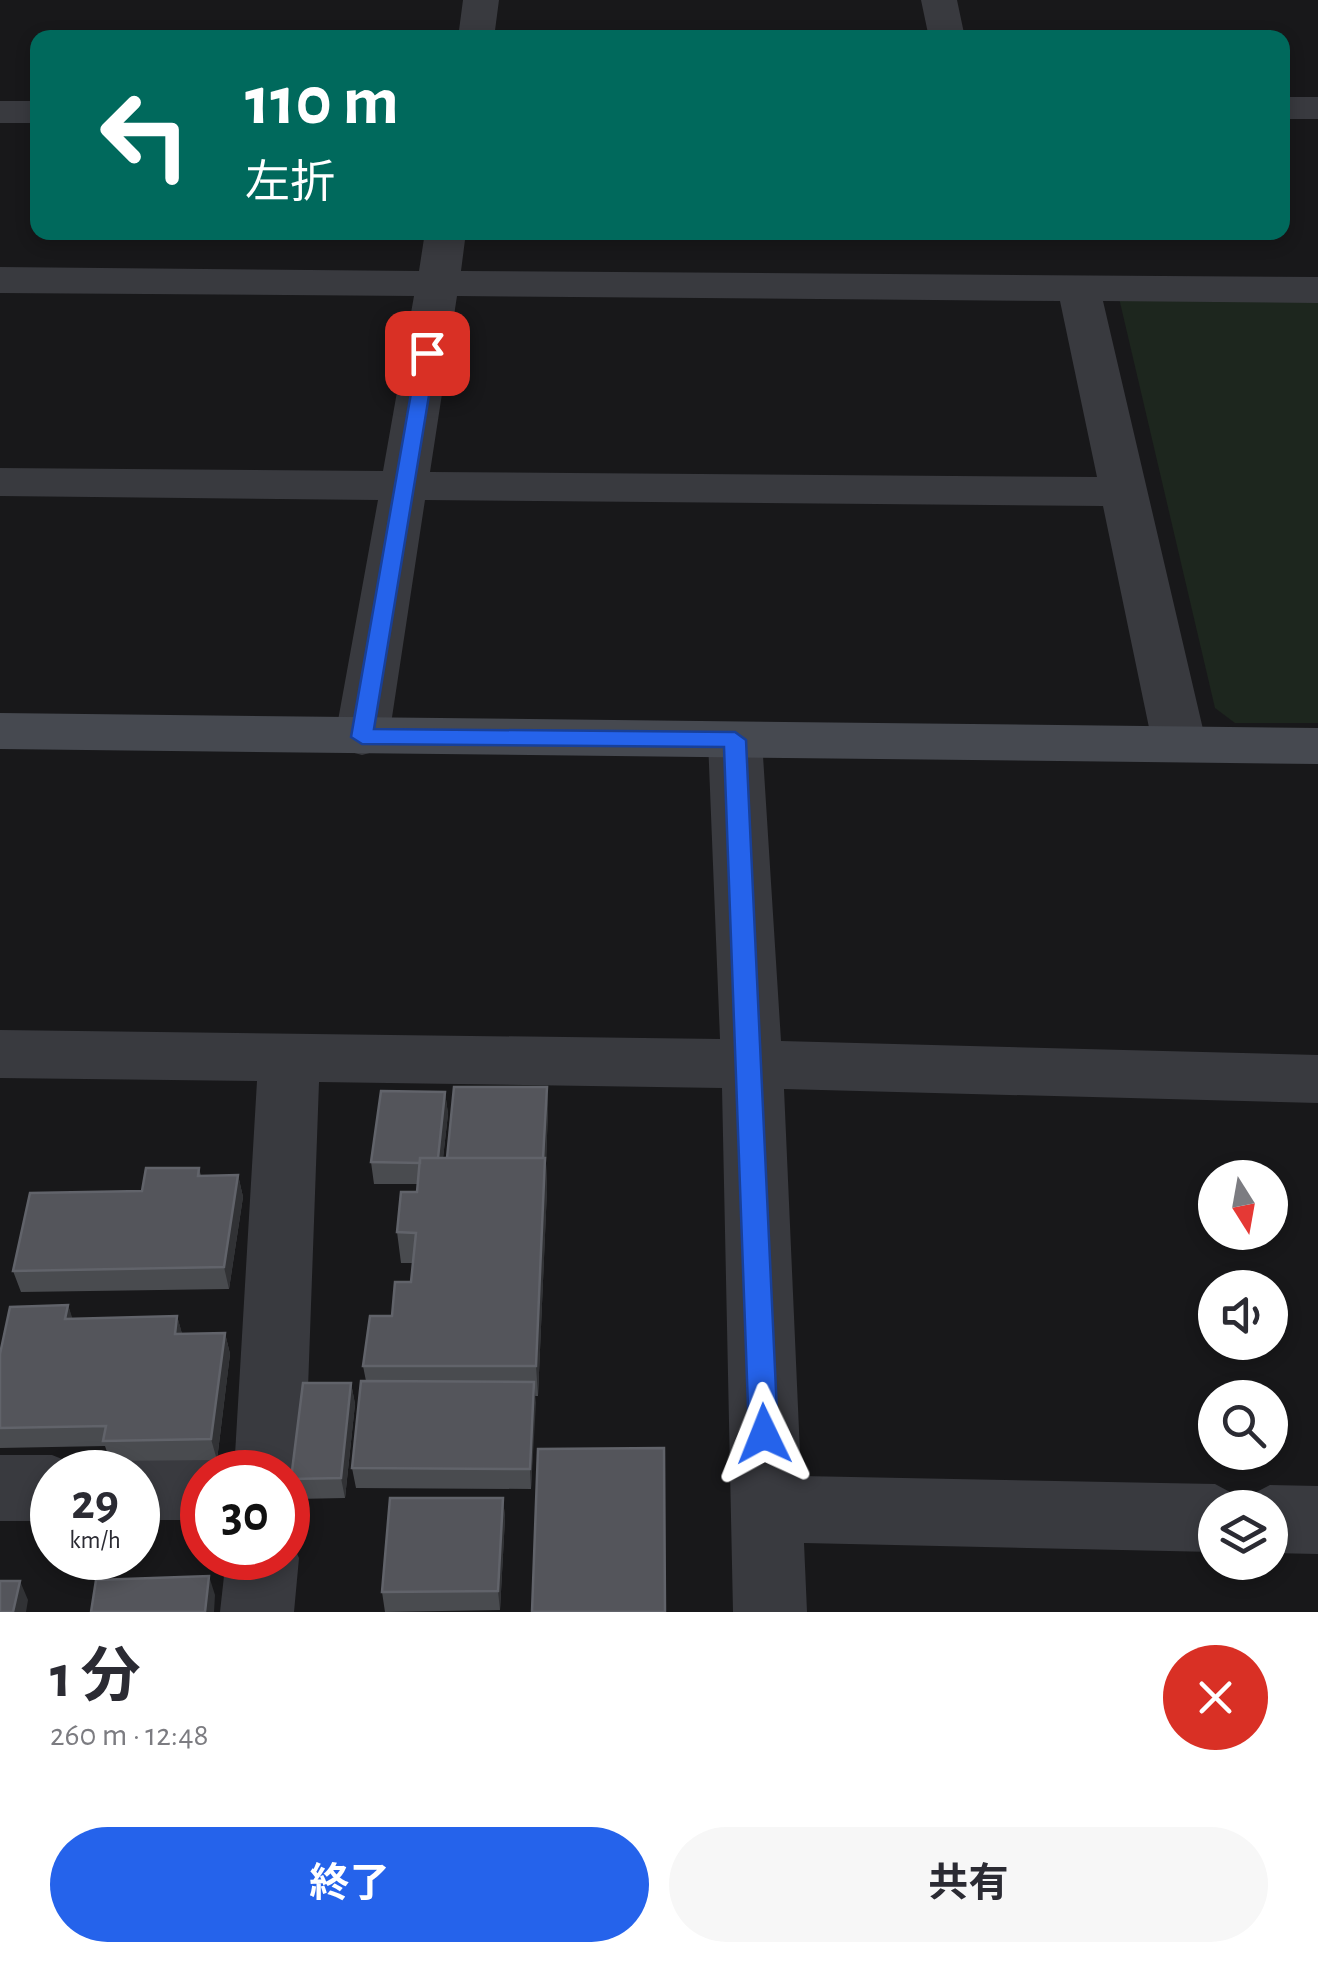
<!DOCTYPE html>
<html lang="ja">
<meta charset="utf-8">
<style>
body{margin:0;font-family:"Alegreya Sans","Noto Sans JP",sans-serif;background:#f7f7f7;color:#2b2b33;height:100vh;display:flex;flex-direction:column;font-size:38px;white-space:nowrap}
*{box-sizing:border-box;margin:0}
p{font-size:32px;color:#7c7c81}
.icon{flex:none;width:55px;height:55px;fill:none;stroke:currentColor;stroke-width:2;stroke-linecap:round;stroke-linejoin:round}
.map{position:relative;height:1612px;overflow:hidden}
.details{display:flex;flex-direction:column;background:#fff;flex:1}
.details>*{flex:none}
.guide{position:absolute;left:30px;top:30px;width:1260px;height:210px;border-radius:20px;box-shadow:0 5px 15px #0003;background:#00695c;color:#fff;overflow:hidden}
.needle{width:65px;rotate:169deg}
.controls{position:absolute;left:1198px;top:1160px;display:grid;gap:20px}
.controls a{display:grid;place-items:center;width:90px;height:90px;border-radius:50%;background:#fff;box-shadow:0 5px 15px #0003;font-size:50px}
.speed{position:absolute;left:30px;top:1450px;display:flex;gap:20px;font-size:50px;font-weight:700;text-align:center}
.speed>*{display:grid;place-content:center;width:130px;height:130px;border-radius:50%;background:#fff;box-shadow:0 5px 15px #0003;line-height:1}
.speed small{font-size:25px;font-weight:400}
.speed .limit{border:15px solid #d22;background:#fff;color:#111}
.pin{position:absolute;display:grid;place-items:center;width:85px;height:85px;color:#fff;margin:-42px;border-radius:20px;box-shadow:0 5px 15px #0006}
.me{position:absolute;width:110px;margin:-55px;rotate:358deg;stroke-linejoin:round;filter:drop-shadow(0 0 8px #0008)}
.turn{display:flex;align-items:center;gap:35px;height:210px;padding:0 50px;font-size:45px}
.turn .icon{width:130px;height:130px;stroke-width:2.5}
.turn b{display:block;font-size:70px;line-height:85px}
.round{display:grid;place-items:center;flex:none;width:105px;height:105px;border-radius:52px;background:#f7f7f7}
.headline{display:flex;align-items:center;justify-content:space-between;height:170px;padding:0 50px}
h1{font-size:60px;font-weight:700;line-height:75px}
.cta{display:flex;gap:20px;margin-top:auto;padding:20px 50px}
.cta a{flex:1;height:115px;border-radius:60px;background:#2563eb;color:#fff;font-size:40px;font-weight:700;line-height:115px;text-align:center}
.cta a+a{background:#f7f7f7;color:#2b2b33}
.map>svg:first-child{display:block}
.green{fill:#1d261e}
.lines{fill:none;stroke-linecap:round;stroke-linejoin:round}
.street{fill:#393a3f;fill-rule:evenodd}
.secondary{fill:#464950;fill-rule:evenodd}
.wall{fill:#494b4f}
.shaded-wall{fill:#313235}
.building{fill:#54555b;stroke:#61636a;stroke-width:2.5}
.route{fill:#2563eb;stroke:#184099;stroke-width:2.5}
</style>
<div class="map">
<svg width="1318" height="1612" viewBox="0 0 1318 1612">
<rect width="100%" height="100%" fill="#18181a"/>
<!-- green -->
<path class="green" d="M1119 298 1318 301V723H1235L1215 708Z"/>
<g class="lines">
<!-- street -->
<path class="street" d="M463 0H499L494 38H458Z
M921 0H957L965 38H929Z
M1282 97H1318V119H1282Z
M0 101H38V123H0Z
M425 232H466L461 271 1318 277V303L1103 301 1206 742 1198 755 1179 760 1160 755 1152 742 1103 506 425 500 389 737 381 750 362 755 343 750 335 737 378 500 0 496V468L383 471 414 296 0 293V267L419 271ZM457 296 1060 301 1097 477 430 472Z
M735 722 754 727 762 740 781 1041 1318 1055V1103L784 1089 801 1476 1215 1484 1243 1499 1270 1485 1318 1486V1554L1270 1553V1508H1215V1552L804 1543 807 1612H733L722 1088 319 1082 305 1472 294 1495 288 1498V1472H234L257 1081 0 1078V1030L720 1039 708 740 716 727Z
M138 1454H202L227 1464 231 1472H202V1520H138V1472H109L113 1464Z
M0 1455H52L77 1465 81 1472H52V1521H0Z
M288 1534 299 1558 294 1612H220L226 1558H288Z"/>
<!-- secondary -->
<path class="secondary" d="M0 713 1318 728V764L0 749Z"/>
</g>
<!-- wall -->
<path class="wall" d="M547 1087 548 1109 546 1163 547 1189 538 1396H535L531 1489 356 1488 352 1468 366 1381 363 1366 411 1282 413 1263H401L397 1232 417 1192 418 1184H374L371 1162 445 1092 448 1114 443 1158H447Z
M199 1168 201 1176 238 1175 243 1197 229 1289 21 1292 13 1271 142 1191Z
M68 1305 72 1319 177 1316 182 1334 225 1333 230 1354 217 1460 110 1461 105 1446 0 1448V1354Z
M351 1383 355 1404 345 1498 296 1499 291 1479Z
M503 1498 505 1518 500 1610 385 1612 382 1592Z"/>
<!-- shaded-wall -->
<path class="shaded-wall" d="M547 1087 548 1109 546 1163 547 1189 538 1396 536 1366Z
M445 1092 448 1114 440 1185 438 1163Z
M238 1175 243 1197 229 1289 224 1267Z
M68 1305 75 1326 65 1319Z
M177 1316 183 1337 175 1334Z
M225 1333 230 1354 217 1460 211 1439Z
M534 1382 536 1403 531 1489 530 1469Z
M351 1383 355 1404 345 1498 341 1478Z
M503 1498 505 1518 500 1610 498 1591Z
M209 1576 215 1595 214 1612H205Z
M20 1581 28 1600 26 1612H13Z"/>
<!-- building -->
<path class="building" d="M454 1087H547L543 1158H447Z
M381 1091 445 1092 438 1158H420V1163L371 1162Z
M420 1158H545L536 1366H363L370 1316H392L395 1282H411L416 1233 397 1232 401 1192H417Z
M146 1168H199L198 1176 238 1175 224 1267 13 1271 30 1193 142 1191Z
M68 1305 65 1319 177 1316 175 1334 225 1333 211 1439 103 1441 106 1426 0 1428V1354L10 1307Z
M361 1381 534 1382 530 1469 352 1468Z
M303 1383H351L341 1478 291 1479Z
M664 1448 665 1612H532L538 1449Z
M390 1498H503L498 1591 382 1592Z
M209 1576 205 1612H91L96 1580Z
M0 1581H20L13 1612H0Z"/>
<!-- route -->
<path class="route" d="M427 348 436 353 374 729 735 732 746 740 778 1434 774 1444 764 1448 753 1444 749 1434 724 747 362 744 351 737 418 353Z"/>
</svg>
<div class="controls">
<a><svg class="needle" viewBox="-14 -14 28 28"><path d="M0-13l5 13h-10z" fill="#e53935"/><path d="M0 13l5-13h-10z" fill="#7c7c81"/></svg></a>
<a><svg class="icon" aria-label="sound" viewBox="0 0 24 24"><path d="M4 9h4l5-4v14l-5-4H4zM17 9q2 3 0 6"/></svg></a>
<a><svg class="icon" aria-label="search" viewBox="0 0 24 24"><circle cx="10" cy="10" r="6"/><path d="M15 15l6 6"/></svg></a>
<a><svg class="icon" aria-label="layers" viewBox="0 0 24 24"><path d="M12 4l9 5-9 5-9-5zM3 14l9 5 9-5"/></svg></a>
</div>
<div class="speed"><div>29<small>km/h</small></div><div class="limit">30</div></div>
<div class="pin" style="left:427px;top:353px;background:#d93025"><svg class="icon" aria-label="arrive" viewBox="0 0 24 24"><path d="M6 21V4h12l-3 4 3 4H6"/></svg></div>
<svg class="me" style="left:764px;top:1434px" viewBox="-20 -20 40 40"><path d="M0-17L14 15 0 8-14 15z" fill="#2563eb" stroke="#fff" stroke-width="4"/></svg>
<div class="guide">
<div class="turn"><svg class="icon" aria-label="left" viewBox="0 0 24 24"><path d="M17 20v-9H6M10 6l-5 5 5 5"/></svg><div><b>110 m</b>左折</div></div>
</div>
</div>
<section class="details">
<div class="headline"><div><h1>1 分</h1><p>260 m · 12:48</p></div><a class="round" style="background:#d93025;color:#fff"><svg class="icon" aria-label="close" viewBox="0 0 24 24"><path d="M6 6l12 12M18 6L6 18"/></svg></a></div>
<div class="cta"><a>終了</a><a>共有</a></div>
</section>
